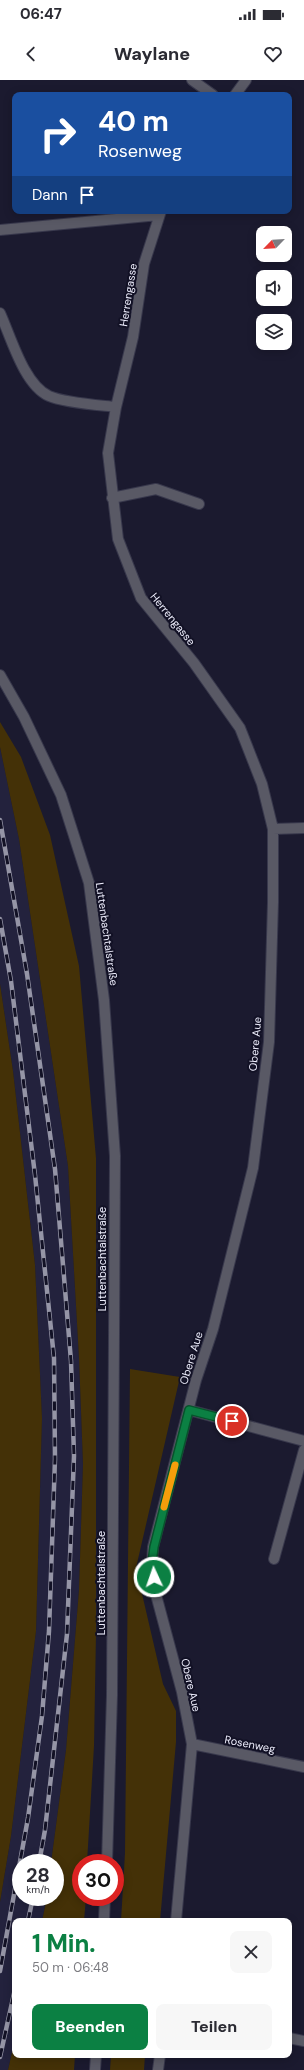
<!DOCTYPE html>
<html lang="de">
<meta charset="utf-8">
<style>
body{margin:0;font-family:"DM Sans",sans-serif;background:#f7f7f7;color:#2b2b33;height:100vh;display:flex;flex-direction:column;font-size:15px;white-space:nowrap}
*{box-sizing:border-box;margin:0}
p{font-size:13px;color:#7c7c81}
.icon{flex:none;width:22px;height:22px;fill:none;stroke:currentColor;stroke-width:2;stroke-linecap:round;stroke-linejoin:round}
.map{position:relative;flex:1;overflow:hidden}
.details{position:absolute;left:12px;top:1838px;width:280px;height:140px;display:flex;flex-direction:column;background:#fff;border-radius:8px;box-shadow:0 2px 10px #0003}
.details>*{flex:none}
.guide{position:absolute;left:12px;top:12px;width:280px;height:122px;border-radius:8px;box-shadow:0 2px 10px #0003;background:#1a4fa0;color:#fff;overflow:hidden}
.needle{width:26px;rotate:245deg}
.buttons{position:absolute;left:256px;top:146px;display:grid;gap:8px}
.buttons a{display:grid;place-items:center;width:36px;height:36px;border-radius:8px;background:#fff;box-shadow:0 2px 10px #0003;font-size:20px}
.speed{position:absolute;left:12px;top:1774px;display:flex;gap:8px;font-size:20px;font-weight:700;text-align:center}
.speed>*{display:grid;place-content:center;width:52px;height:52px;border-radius:50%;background:#fff;box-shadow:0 2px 10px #0003;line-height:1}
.speed small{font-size:10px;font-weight:400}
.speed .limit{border:6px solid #d22;background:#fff;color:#111}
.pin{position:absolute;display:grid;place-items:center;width:34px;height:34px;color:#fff;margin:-17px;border:2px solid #fff;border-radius:50%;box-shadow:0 1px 4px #0007}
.me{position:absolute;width:44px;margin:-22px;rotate:357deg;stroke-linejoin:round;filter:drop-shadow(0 0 3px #0008)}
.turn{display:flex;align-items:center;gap:14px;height:84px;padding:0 20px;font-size:18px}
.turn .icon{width:52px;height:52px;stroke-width:2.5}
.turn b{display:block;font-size:28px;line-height:34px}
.then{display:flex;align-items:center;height:38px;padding:0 20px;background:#0003;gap:8px;font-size:15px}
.round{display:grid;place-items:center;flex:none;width:42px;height:42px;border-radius:8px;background:#f7f7f7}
.headline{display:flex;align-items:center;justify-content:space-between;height:68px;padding:0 20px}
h1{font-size:24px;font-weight:800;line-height:30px;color:#0b8043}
.cta{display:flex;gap:8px;margin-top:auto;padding:8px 20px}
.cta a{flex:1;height:46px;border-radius:8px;background:#0b8043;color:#fff;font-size:16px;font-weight:800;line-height:46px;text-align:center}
.cta a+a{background:#f7f7f7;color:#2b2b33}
.status{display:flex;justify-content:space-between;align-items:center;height:28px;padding:0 20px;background:#fff;direction:ltr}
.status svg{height:11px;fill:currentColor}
header{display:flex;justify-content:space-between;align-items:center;height:52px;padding:0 20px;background:#fff;font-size:18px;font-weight:800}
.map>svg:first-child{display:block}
.built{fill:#23223d}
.green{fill:#443107}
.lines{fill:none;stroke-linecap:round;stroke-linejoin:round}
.minor-casing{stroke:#38384c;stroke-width:12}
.minor{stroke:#595965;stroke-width:10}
.rail-casing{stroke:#9595a6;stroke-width:4.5}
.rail{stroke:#121125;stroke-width:3;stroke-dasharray:9;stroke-linecap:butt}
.route-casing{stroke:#07532c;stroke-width:10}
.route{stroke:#0b8043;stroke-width:7}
.slow{stroke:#f59e0b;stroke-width:7}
.labels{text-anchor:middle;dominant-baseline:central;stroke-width:4;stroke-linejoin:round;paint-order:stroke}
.street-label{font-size:11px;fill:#ededfc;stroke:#121125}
</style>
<div class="status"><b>06:47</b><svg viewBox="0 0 49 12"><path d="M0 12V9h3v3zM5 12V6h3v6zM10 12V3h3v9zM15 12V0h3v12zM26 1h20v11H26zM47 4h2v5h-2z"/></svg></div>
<header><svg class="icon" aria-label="back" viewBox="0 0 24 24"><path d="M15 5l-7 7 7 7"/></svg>Waylane<svg class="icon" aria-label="heart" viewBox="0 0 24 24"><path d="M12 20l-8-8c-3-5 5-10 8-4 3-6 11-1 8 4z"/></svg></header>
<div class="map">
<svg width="304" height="1990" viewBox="0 0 304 1990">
<rect width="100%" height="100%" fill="#1b1a2f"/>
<!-- built -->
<path class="built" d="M0 667 19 759 68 1086 79 1278 83 1384 79 1510 66 1670 51 1783H21V1817H47L42 1841H15V1959L8 1990H0V1822L11 1756 36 1551 42 1338 35 1185 13 991 0 904Z"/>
<!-- green -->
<path class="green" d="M0 642 21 677 50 755 79 886 96 1078V1553L94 1666 87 1783H81V1817H86L84 1841H42L47 1817H55V1783H51L66 1670 79 1510 83 1384 79 1278 68 1086 19 759 0 667Z
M0 904 13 991 35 1185 42 1338 36 1551 11 1756 0 1822Z
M130 1289 180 1297 136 1488 163 1604 176 1631V1662L160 1841H121L125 1773Z
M15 1959V1975H75L74 1990H8Z
M111 1975H145L144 1990H110Z"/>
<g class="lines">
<!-- minor casing -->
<g class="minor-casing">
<path id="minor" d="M192 0 213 15
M235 15 246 0
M161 131 144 184 133 257 116 327 108 373 118 459 141 518 194 583 240 648 262 704 273 749V822L269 962 253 1088 213 1249 196 1300 153 1467 152 1483 155 1511 182 1612 192 1664 176 1841
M0 150 159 135
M0 233C11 257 24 305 49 316 65 323 98 325 116 327
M112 418 156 409 199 424
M0 595 24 637 61 715 89 803 104 920 115 1076 112 1615 107 1783
M273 749 304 748
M189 1330 304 1361
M274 1479 304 1370
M192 1664 304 1687
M104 1841 105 1817
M289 1958 304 1961
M95 1990 96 1975
M158 1990 160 1975"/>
</g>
<!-- minor -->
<use href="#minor" class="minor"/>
<!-- rail casing -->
<g class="rail-casing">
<path id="rail" d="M0 740 27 894 55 1089 71 1281 74 1376 67 1554 45 1750 39 1783
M0 839 11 901 35 1095 54 1278 55 1379 49 1551 42 1636 28 1738 0 1891
M28 1841 33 1817
M0 1977 15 1909"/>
</g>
<!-- rail -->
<use href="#rail" class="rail"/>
</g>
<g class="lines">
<!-- route casing -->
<g class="route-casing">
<path id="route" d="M154 1497 152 1483 154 1467 189 1330 232 1341"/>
</g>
<!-- route -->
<use href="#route" class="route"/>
<!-- slow -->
<path class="slow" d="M164 1427 175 1385"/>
</g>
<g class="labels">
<!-- street labels -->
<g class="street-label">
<text transform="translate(128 215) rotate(-81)">Herrengasse</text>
<text transform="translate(173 539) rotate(51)">Herrengasse</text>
<text transform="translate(107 854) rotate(82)">Luttenbachtalstraße</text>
<text transform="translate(255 964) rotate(-85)">Obere Aue</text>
<text transform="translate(102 1179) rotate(-90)">Luttenbachtalstraße</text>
<text transform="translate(191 1278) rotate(-73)">Obere Aue</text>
<text transform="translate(101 1503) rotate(-90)">Luttenbachtalstraße</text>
<text transform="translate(191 1605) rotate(77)">Obere Aue</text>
<text transform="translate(250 1664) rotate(11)">Rosenweg</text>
</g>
</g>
</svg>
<div class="buttons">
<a><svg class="needle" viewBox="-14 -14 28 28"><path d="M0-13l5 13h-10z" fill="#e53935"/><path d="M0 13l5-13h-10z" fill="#7c7c81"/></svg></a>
<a><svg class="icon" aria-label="sound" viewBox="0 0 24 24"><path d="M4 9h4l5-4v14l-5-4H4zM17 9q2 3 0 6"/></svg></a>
<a><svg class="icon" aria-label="layers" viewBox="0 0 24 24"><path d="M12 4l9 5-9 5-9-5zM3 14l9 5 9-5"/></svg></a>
</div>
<div class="speed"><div>28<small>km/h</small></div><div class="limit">30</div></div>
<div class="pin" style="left:232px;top:1341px;background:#d93025"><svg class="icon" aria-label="arrive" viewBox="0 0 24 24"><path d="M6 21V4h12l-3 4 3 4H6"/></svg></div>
<svg class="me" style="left:154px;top:1497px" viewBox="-20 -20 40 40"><circle r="17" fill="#0b8043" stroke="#fff" stroke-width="3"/><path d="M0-11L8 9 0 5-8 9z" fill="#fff"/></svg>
<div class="guide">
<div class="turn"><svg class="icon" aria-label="right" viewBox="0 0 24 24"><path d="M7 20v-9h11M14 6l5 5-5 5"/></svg><div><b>40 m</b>Rosenweg</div></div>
<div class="then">Dann<svg class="icon" aria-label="arrive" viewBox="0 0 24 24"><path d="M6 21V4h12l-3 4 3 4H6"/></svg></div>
</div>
<section class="details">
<div class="headline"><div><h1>1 Min.</h1><p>50 m · 06:48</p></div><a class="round"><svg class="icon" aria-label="close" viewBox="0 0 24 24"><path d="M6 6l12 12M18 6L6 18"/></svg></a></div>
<div class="cta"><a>Beenden</a><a>Teilen</a></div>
</section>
</div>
